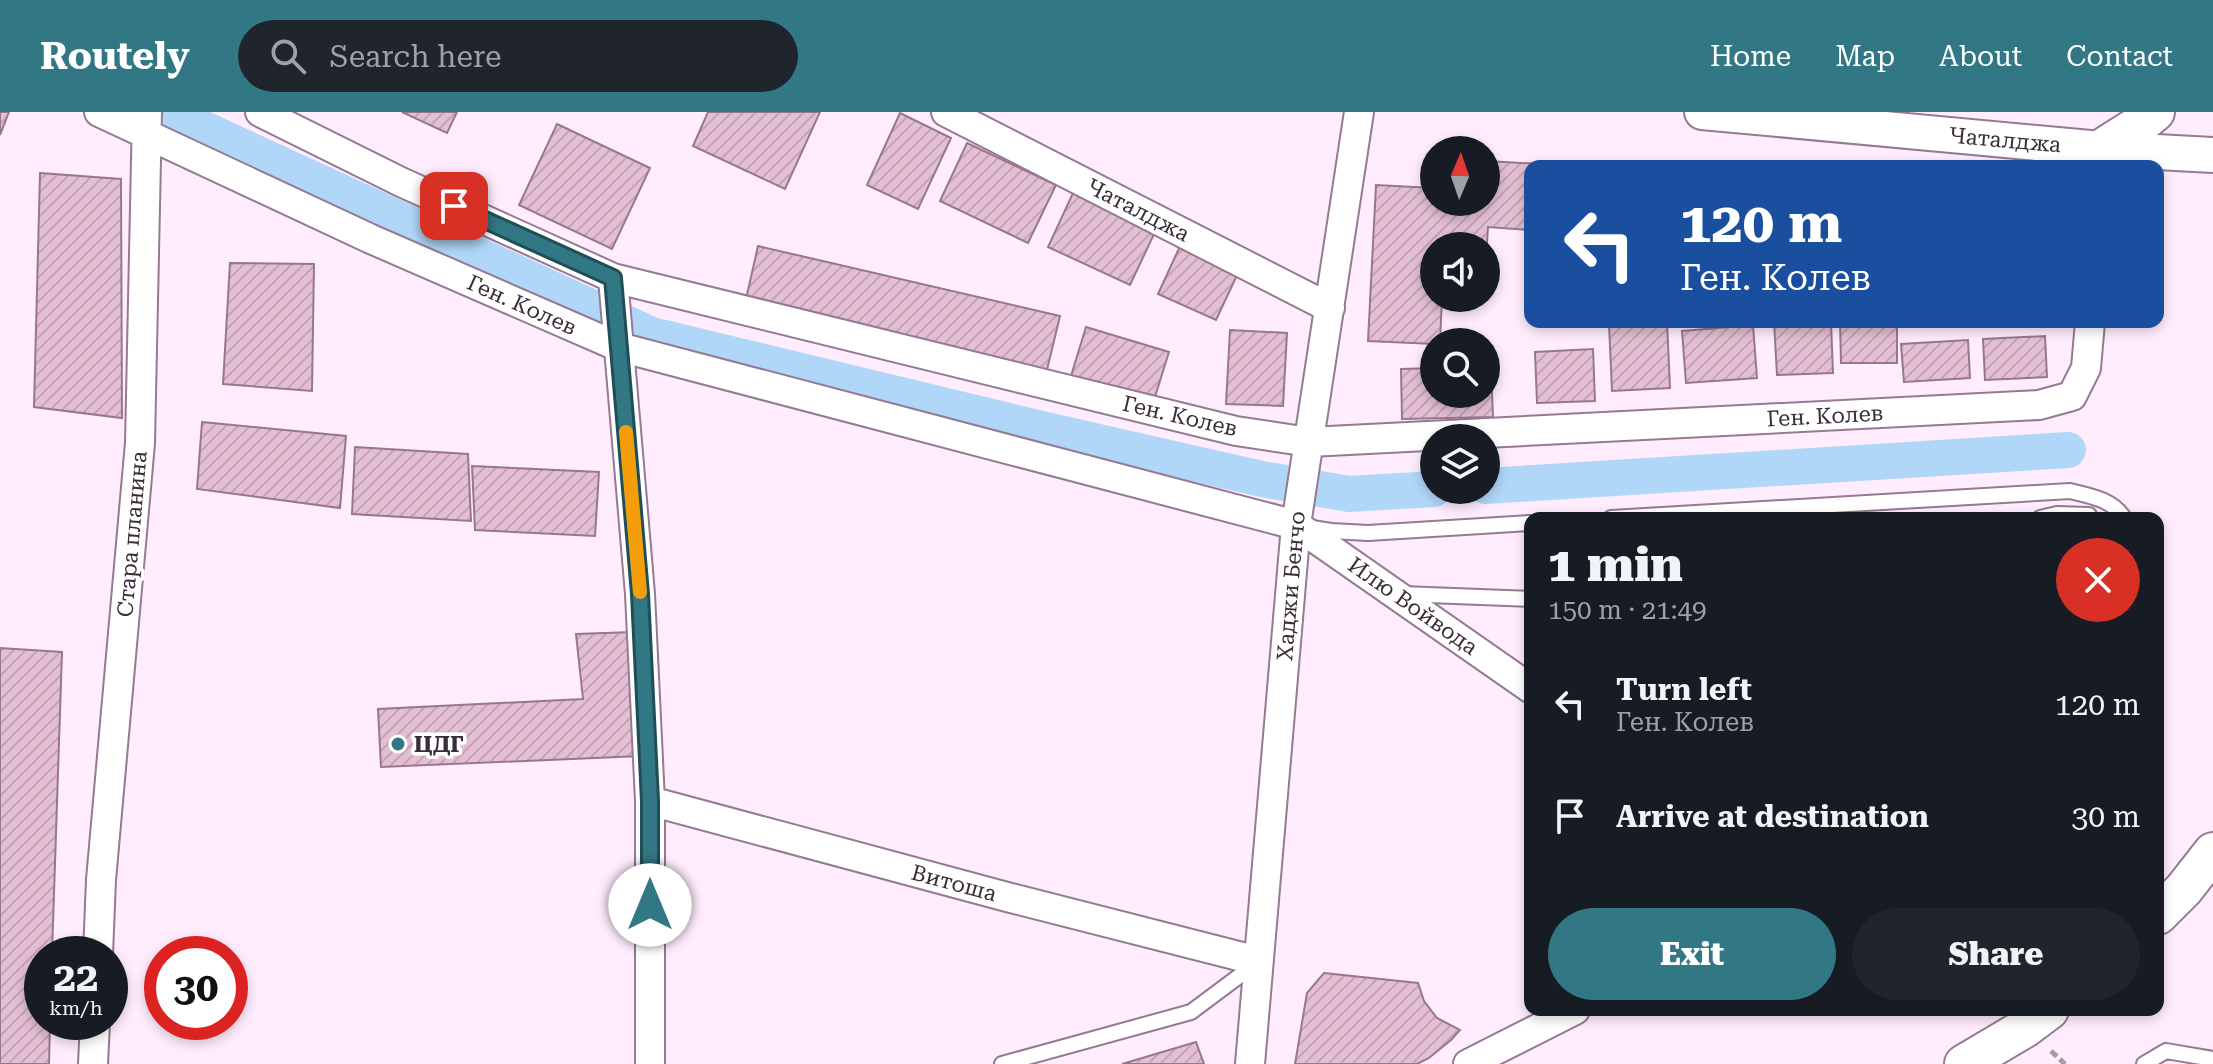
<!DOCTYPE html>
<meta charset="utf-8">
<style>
body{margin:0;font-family:"Roboto Serif",serif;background:#20242c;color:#f1f3f6;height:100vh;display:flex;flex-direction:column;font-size:30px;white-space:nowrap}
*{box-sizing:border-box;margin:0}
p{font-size:26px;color:#9ea1a6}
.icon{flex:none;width:44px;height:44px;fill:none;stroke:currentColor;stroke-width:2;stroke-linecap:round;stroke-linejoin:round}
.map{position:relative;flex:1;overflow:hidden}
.sheet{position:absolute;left:1524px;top:400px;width:640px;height:504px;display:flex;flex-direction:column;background:#171b24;border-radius:16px;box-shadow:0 4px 12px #0003}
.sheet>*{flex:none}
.banner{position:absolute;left:1524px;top:48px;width:640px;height:168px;border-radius:16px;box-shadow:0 4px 12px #0003;background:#1a4fa0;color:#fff;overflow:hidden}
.needle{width:52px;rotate:2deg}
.controls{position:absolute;left:1420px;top:24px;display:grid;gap:16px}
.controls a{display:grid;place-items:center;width:80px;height:80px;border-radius:50%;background:#171b24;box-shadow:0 4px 12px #0003;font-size:40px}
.speed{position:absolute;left:24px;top:824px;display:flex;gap:16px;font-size:40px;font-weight:700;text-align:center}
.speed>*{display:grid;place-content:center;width:104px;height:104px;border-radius:50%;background:#171b24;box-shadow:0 4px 12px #0003;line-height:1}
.speed small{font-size:20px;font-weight:400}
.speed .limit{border:12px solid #d22;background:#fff;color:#111}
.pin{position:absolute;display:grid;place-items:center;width:68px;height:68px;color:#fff;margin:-34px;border-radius:16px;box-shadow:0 4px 12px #0006}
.me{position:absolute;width:88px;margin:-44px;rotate:0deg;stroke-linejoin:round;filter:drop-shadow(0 0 6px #0008)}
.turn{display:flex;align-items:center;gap:28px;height:168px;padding:0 24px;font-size:36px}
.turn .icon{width:104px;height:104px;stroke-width:2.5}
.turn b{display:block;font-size:56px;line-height:68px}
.round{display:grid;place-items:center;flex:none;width:84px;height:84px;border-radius:42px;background:#20242c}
.headline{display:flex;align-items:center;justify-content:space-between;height:136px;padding:0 24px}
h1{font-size:48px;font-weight:800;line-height:60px}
.action{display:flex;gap:16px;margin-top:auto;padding:16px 24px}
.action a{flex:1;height:92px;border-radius:48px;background:#327884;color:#fff;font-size:32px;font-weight:800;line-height:92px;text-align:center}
.action a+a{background:#20242c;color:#f1f3f6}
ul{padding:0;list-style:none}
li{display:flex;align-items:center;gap:24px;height:112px;padding:0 24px}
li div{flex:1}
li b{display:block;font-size:30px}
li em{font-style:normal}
header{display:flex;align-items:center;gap:48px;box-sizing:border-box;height:112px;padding:0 40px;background:#327884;color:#fff}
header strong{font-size:38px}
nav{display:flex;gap:44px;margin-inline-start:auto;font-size:28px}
.search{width:560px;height:72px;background:#20242c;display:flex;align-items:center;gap:20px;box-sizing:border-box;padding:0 28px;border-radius:44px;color:#9ea1a6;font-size:30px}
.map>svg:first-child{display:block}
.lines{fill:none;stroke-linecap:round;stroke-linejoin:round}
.canal{stroke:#b1d7f8;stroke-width:36}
.building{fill:url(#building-hatch);stroke:#99778a;stroke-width:2}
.service-casing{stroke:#947a94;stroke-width:18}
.minor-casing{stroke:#947a94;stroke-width:32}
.tertiary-casing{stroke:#947a94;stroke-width:38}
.secondary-casing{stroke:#947a94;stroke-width:42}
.path{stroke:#a798a6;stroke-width:5;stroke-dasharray:8 4;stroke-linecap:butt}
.service{stroke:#fff;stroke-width:14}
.minor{stroke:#fff;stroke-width:28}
.tertiary{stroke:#fff;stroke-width:34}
.secondary{stroke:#fff;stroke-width:38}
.route-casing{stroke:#204e56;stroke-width:20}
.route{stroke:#327884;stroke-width:14}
.slow{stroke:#f59e0b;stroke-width:14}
.poi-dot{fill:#327884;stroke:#fff;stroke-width:3}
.labels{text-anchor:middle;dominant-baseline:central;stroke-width:7;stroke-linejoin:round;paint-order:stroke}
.street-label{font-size:22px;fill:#382d38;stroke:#fff}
.poi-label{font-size:22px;font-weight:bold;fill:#382d38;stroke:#fff;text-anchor:start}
</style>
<header>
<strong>Routely</strong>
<div class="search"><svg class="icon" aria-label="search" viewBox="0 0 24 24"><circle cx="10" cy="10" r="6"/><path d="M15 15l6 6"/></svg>Search here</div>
<nav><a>Home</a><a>Map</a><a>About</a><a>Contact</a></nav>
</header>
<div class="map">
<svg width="2213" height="952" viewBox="0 0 2213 952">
<defs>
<pattern id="building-hatch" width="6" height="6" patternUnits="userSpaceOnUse" patternTransform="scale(2)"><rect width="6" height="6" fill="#e4bfd3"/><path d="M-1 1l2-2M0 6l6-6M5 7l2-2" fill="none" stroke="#c4a4b6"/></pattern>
</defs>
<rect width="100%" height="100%" fill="#ffedfe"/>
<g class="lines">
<!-- canal -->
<path class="canal" d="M167 0 652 223 1046 318 1262 367 1349 382 1434 377
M1486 374 2068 338"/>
</g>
<!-- building -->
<path class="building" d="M0 0H9L0 23Z
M402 0H457L447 21Z
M708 0H820L785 77 693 34Z
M900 1 951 26 918 97 867 73Z
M557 12 650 56 612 137 519 93Z
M967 31 1056 73 1028 131 940 89Z
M1486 49 1577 54H1530V118L1488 115 1487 131 1445 129V134H1434V186H1442L1440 230H1434V232L1368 229 1376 73 1434 76V90H1486Z
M40 61 121 67 122 306 34 295Z
M1073 81 1155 120 1130 173 1048 135Z
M1181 132 1239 159 1216 208 1158 182Z
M758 134 1060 204 1045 266 744 196Z
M230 151 314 152 312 279 223 272Z
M1667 210 1670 276 1612 279 1609 212Z
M1774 210H1831L1833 261 1777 263Z
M1840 210H1897V251H1841Z
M1753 213 1757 266 1686 271 1682 219Z
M1086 215 1169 240 1154 288 1071 264Z
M1230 218 1287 221 1283 294 1226 292Z
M2045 224 2047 265 1985 268 1983 227Z
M1968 228 1970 266 1904 270 1901 232Z
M1593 237 1595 289 1537 291 1535 240Z
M1486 255H1491L1493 305 1402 307 1401 257 1434 256V282H1486Z
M202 310 346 324 340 396 197 377Z
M355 335 468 342 471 409 352 402Z
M472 354 599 360 595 424 475 418Z
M632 520 641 644 381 655 378 597 583 587 576 522Z
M0 536 62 540 52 842H42V910H50L49 952H0Z
M1324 861 1418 871 1424 889 1437 906 1460 918 1451 928 1429 946 1417 952H1295L1307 881Z
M1196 930 1204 952H1122Z"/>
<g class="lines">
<!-- service casing -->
<g class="service-casing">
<path id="service" d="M1611 406 2070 379C2090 384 2112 387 2124 406
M2040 406 2057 402 2089 403
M1312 416 1331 419 1368 421 1530 411
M1402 482 1530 487
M1002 952 1191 900 1258 850
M2144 952 2166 939 2213 947"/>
</g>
<!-- minor casing -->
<g class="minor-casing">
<path id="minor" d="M99 0 371 127 619 235 1296 413 1530 576
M260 0 401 70 613 166 1236 319 1309 330 2039 293 2072 284 2086 256 2090 210
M946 0 1330 196
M613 166 640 482 650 689V952
M650 689 1007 785 1258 849
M98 842 101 768 140 331 147 0
M93 952 95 910
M1250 952 1296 413 1359 0
M1468 952 1575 898"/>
</g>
<!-- tertiary casing -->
<g class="tertiary-casing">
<path id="tertiary" d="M1702 0 2101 37 2213 43"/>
</g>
<!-- secondary casing -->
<g class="secondary-casing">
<path id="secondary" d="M2101 37 2139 13 2155 0
M2158 803 2184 777 2213 740
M1964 952 2025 916 2049 898"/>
</g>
<!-- path -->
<path class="path" d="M2051 939 2065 952"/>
<!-- service -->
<use href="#service" class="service"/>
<!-- minor -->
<use href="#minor" class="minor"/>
<!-- tertiary -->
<use href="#tertiary" class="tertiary"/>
<!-- secondary -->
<use href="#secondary" class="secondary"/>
</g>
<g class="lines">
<!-- route casing -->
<g class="route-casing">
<path id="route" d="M454 94 613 166 640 482 650 689V793"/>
</g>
<!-- route -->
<use href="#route" class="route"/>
<!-- slow -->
<path class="slow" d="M626 320 640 480"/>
</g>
<!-- markers -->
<circle class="poi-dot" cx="398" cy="632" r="8"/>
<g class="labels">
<!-- street labels -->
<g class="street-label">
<text transform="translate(2005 28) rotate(5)">Чаталджа</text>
<text transform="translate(1138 98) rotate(27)">Чаталджа</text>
<text transform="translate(522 193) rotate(24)">Ген. Колев</text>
<text transform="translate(1180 304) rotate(13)">Ген. Колев</text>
<text transform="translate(1825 304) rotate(-3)">Ген. Колев</text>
<text transform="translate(132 422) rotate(-85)">Стара планина</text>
<text transform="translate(1291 474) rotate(-85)">Хаджи Бенчо</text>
<text transform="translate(1413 494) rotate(35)">Илю Войвода</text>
<text transform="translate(954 771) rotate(15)">Витоша</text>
</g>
<!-- poi labels -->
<g class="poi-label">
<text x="414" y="632">ЦДГ</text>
</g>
</g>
</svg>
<div class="controls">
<a><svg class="needle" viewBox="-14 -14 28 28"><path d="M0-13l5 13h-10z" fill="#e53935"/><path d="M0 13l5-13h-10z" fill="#9ea1a6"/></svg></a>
<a><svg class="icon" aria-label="sound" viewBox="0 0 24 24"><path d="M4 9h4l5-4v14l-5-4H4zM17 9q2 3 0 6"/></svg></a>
<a><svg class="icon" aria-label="search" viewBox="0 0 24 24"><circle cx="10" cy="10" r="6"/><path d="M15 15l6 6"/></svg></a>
<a><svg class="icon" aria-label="layers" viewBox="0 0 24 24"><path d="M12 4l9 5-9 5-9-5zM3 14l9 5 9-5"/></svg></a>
</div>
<div class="speed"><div>22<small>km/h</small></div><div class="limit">30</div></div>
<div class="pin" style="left:454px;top:94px;background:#d93025"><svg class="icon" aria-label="arrive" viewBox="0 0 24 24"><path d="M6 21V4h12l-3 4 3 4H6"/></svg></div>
<svg class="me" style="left:650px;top:793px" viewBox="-20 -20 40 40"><circle r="19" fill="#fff"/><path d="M0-13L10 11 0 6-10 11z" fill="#327884"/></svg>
<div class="banner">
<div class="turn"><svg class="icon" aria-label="left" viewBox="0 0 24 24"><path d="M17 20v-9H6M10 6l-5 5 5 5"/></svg><div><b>120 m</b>Ген. Колев</div></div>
</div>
<section class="sheet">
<div class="headline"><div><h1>1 min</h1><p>150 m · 21:49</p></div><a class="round" style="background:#d93025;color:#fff"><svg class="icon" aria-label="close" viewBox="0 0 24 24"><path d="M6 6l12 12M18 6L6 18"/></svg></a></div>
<ul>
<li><svg class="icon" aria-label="left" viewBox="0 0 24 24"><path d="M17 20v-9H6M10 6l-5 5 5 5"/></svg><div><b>Turn left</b><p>Ген. Колев</p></div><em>120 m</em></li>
<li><svg class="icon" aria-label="arrive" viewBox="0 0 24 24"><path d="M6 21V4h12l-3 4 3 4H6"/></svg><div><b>Arrive at destination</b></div><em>30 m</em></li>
</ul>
<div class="action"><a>Exit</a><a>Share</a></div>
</section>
</div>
